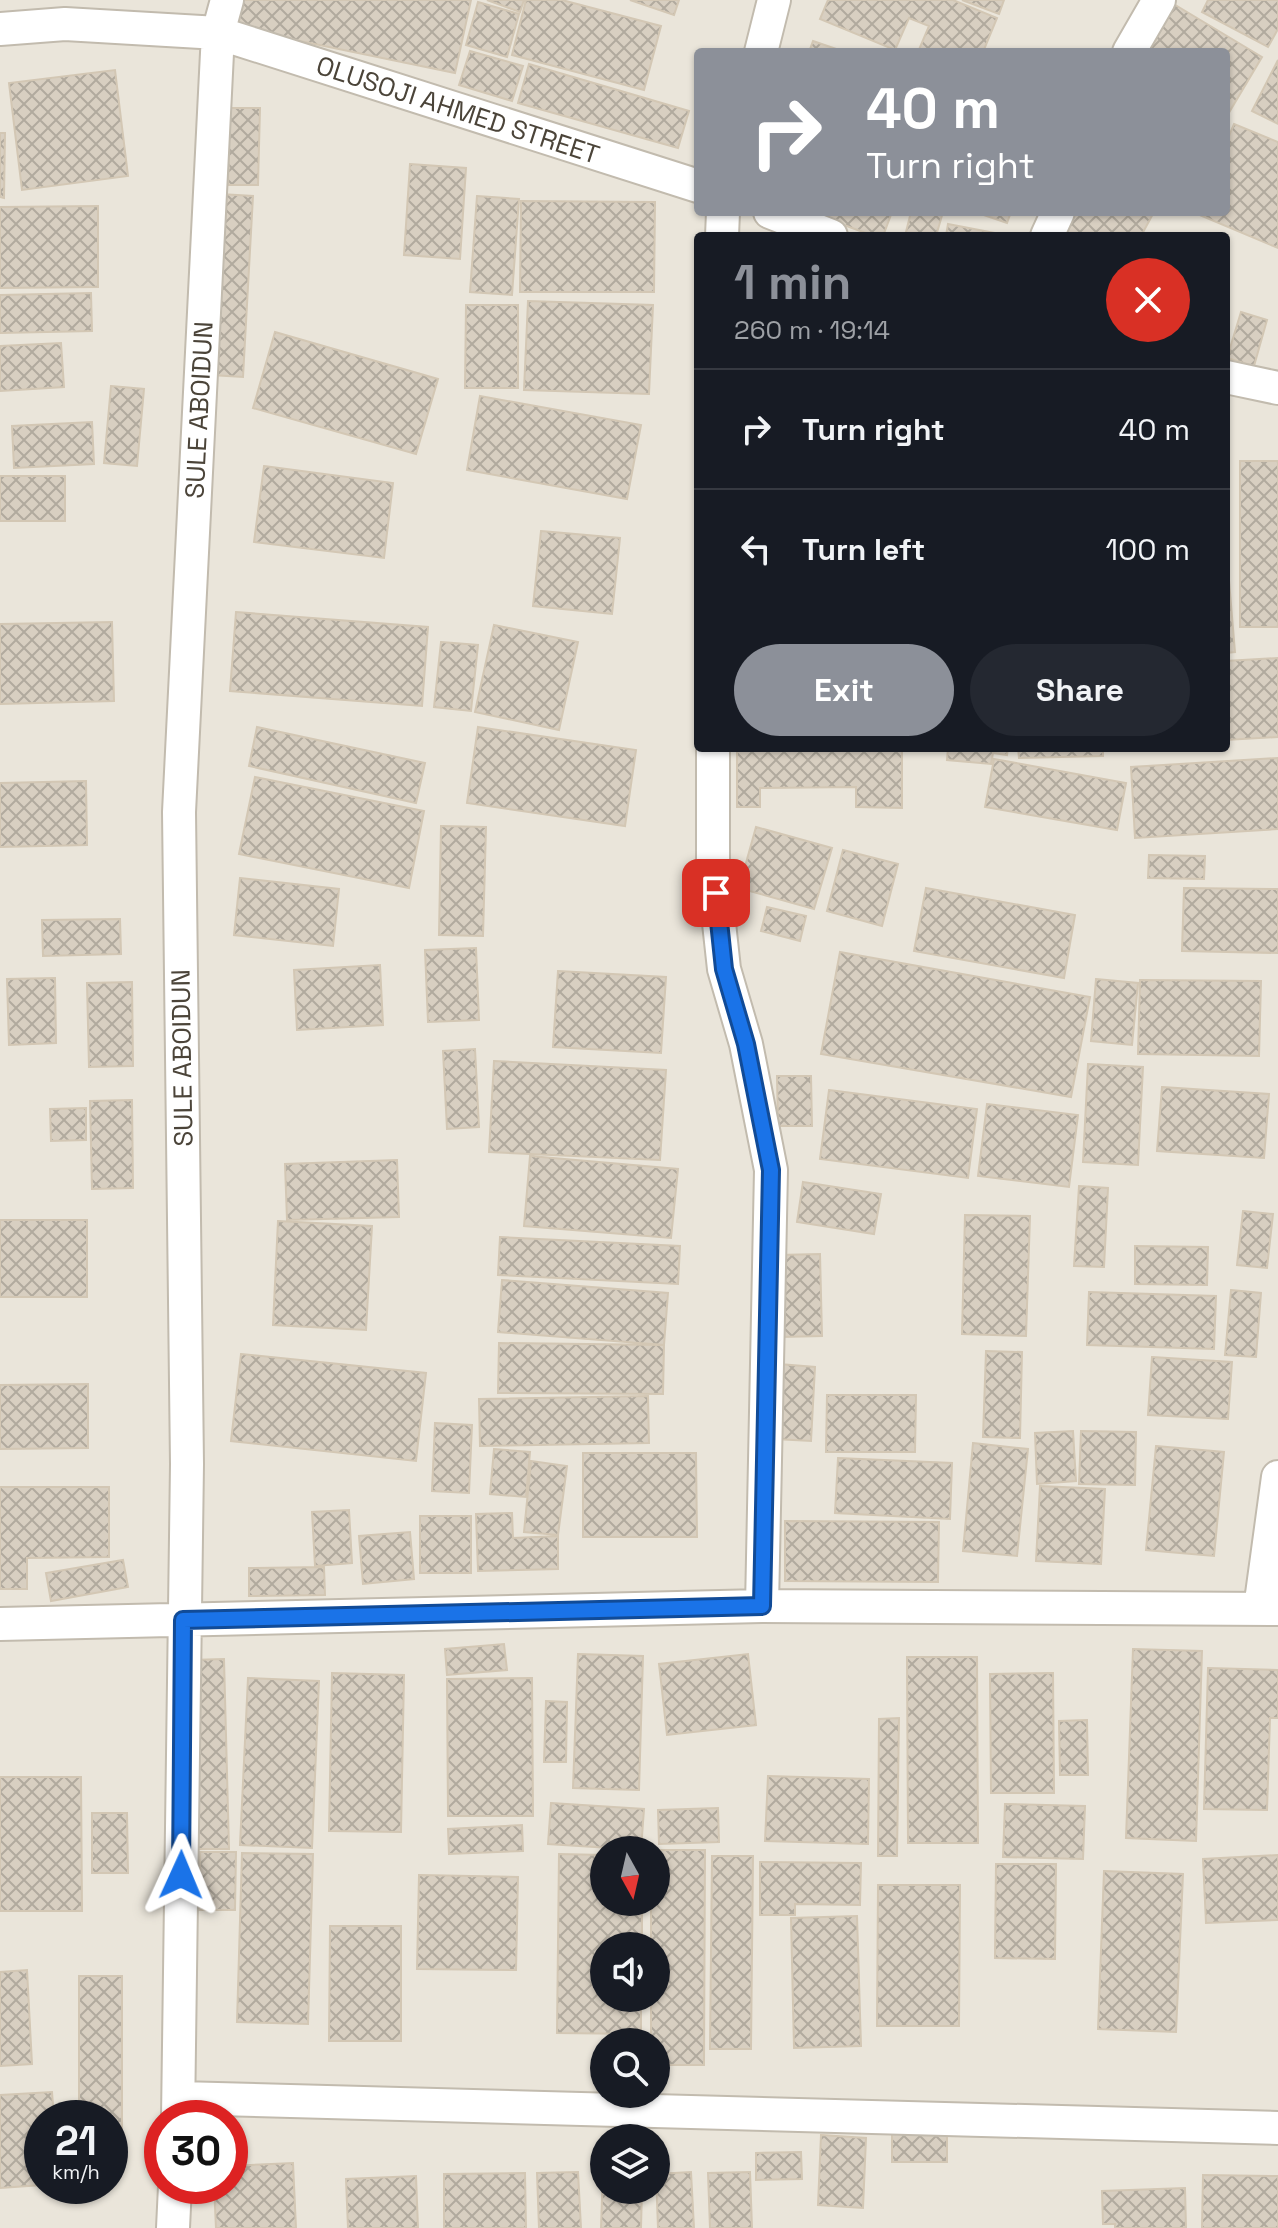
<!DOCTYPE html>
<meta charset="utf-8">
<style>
body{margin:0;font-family:"Space Grotesk",sans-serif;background:#242831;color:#f1f3f6;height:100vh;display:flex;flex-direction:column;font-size:30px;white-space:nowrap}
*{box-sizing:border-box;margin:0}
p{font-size:26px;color:#9ea1a6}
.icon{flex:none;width:44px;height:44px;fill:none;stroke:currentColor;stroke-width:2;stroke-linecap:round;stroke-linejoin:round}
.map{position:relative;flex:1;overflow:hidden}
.drawer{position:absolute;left:694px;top:232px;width:536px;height:520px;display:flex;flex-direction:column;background:#171b24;border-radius:8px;box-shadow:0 2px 6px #0004}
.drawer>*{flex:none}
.banner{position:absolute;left:694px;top:48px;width:536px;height:168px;border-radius:8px;box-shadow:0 2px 6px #0004;background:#8c9099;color:#fff;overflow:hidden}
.needle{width:52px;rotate:172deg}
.tools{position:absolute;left:590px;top:1836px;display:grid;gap:16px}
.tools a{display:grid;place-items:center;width:80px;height:80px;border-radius:50%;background:#171b24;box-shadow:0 2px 6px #0004;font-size:40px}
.speed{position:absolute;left:24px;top:2100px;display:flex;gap:16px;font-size:40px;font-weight:700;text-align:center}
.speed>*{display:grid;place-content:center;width:104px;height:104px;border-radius:50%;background:#171b24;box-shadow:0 2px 6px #0004;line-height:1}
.speed small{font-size:20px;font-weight:400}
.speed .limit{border:12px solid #d22;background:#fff;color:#111}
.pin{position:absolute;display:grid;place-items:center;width:68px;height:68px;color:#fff;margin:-34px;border-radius:16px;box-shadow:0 4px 12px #0006}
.me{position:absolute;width:88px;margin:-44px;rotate:1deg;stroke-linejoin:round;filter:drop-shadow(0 0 6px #0008)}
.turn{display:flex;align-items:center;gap:28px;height:168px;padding:0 40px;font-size:36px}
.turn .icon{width:104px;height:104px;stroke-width:2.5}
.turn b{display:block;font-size:56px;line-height:68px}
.round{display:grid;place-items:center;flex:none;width:84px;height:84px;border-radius:42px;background:#242831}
.head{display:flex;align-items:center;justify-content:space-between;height:136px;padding:0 40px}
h1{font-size:48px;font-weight:800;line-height:60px;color:#8c9099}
.action{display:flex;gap:16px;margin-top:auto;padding:16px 40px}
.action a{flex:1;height:92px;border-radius:48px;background:#8c9099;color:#fff;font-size:32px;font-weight:800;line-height:92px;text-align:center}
.action a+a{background:#242831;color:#f1f3f6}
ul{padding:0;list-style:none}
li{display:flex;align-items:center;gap:24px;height:120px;padding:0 40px;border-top:2px solid #363941}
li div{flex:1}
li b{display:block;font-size:30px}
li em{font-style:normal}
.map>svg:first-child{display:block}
.residential{fill:#eae5da;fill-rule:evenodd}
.building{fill:url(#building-cross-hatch);stroke:#d3c7b4;stroke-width:2}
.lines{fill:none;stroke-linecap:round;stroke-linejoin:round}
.street-casing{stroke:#c2bbae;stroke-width:36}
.street{stroke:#fff;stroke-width:32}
.route-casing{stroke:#114b97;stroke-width:20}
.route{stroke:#1a73e8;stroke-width:14}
.labels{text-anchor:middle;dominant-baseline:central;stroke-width:8;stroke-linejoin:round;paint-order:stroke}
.street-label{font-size:26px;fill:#4b4439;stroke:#fff}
</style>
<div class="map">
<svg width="1278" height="2228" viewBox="0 0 1278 2228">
<defs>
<pattern id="building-cross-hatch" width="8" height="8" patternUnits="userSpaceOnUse" patternTransform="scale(2)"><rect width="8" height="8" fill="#d8cfc1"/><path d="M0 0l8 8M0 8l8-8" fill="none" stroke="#b1aa9e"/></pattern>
</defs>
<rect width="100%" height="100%" fill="#f6f3ec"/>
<!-- residential -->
<path class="residential" d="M0 0H1278V2228H0ZM698 52H1226V212H698ZM698 236H1226V748H698ZM604 1850H656V1902H604ZM604 1946H656V1998H604ZM604 2042H656V2094H604ZM42 2118H110V2186H42ZM162 2118H230V2186H162ZM604 2138H656V2190H604Z"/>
<!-- building -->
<path class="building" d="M238 0H471L455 73 232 27Z
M487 0H524L520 12Z
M526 0H562L661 26 644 90 512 55Z
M630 0H679L674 15Z
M828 0H953L997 18 983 52H918L929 26 909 18 895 50 820 19Z
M962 0H1004L999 14Z
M1208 0H1278V29L1268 47 1202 12Z
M478 2 519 14 507 57 466 45Z
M1172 3 1262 57 1227 116 1226 52H1143Z
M813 41 845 52H809Z
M470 51 523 66 512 101 459 85Z
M1278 60V124L1252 111Z
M529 64 689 111 678 148 518 103Z
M115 70 128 176 22 190 9 83Z
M230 108H260L258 185H228Z
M1234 124 1278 142V248L1195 213 1226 212V143Z
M0 133H5L4 198 0 197Z
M410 164 466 168 460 259 404 255Z
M220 194 253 196 243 377 211 375Z
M477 196 519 199 512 295 470 292Z
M521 201 655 202 654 292H520Z
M98 206V287L0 288V207Z
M808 212H892L883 236H874Z
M911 212H943L936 236H905Z
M975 212H1011L1007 223Z
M1066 212H1154L1141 236H1053Z
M948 224 1000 234 999 236H946Z
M91 293 92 331 0 333V295Z
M528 301 653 305 649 394 524 390Z
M466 305H518V388H465Z
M1241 312 1267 320 1254 366 1227 358Z
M275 332 438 379 416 454 253 408Z
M61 343 64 387 0 391V346Z
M111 386 144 389 137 466 104 463Z
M480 396 641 425 627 499 467 470Z
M92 422 94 464 14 468 12 426Z
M1240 461H1278V627H1240Z
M264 466 393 483 384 558 254 542Z
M0 476H65V521H0Z
M541 531 620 538 612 614 533 606Z
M1226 545 1235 652 1226 653Z
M236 612 428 627 422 706 230 691Z
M112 622 114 701 0 704V624Z
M494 625 578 642 559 730 475 712Z
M441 642 478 645 471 711 434 707Z
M1278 658V737L1226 740V661Z
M257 727 425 763 416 803 249 766Z
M478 727 636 750 625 826 467 803Z
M737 748H902V808L856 807V787L760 788V807H737Z
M948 748H1008L1007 755 993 753 991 764 947 760Z
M1018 748H1103V756L1019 758Z
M1278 758V829L1135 838 1131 767Z
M994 759 1126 783 1117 830 985 807Z
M255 777 424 811 409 888 239 854Z
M86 781 87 845 0 847V783Z
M441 826 486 827 483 936 439 935Z
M756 827 832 848 814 909 739 888Z
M843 850 898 864 882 926 827 911Z
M1149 855 1205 856 1204 879 1148 878Z
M240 878 339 889 333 946 234 935Z
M926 888 1075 915 1064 978 914 951Z
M1184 888 1278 889V953L1182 951Z
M767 907 806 916 800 941 761 931Z
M120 919 121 954 43 956 42 920Z
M476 948 479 1020 428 1022 425 950Z
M840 952 1090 997 1071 1097 821 1054Z
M380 965 383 1025 297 1030 294 970Z
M558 971 666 977 661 1053 553 1047Z
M55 978 56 1043 9 1045 7 979Z
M1096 979 1138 983 1132 1045 1091 1041Z
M1140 980 1261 981 1259 1056 1138 1054Z
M132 982 133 1066 89 1067 87 983Z
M475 1049 479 1127 447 1129 443 1051Z
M494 1061 666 1070 660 1160 489 1152Z
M1088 1064 1143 1067 1138 1165 1083 1162Z
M777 1076H811L812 1126H778Z
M1162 1087 1269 1094 1264 1158 1157 1151Z
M829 1090 977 1109 968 1178 820 1159Z
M132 1100 133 1188 92 1189 90 1101Z
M987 1104 1078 1115 1069 1187 978 1176Z
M86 1108V1140L51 1141 50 1109Z
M530 1156 678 1169 671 1238 524 1226Z
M397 1160 399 1217 287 1220 285 1164Z
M803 1182 881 1194 874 1234 797 1222Z
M1079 1186 1108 1188 1104 1267 1074 1266Z
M1243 1211 1273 1214 1267 1268 1237 1265Z
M965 1215 1030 1216 1026 1336 962 1334Z
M0 1220H87V1297H0Z
M278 1221 372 1226 366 1330 273 1325Z
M500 1237 680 1246 678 1284 498 1275Z
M1135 1246 1208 1247 1207 1285 1135 1284Z
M820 1254 822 1336 781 1337 778 1255Z
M502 1280 668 1293 664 1345 498 1332Z
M1231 1290 1261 1293 1256 1357 1225 1355Z
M1089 1292 1216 1296 1214 1349 1087 1345Z
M499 1343 664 1345 663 1394 498 1393Z
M986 1351 1022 1352 1020 1438 983 1437Z
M241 1354 426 1373 416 1461 231 1441Z
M1152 1357 1232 1362 1228 1419 1148 1415Z
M779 1364 815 1367 811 1441 775 1439Z
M88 1384V1448L0 1449V1385Z
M827 1395H916L915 1452H826Z
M648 1396 649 1443 480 1446 479 1399Z
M435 1423 472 1425 469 1493 432 1491Z
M1073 1431 1076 1481 1037 1484 1035 1433Z
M1081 1431 1136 1432 1135 1485 1079 1484Z
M973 1443 1028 1449 1017 1556 963 1551Z
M1156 1446 1224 1452 1214 1556 1146 1550Z
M494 1449 530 1452 526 1497 490 1494Z
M583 1453H696L697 1537H583Z
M838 1458 952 1463 950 1519 835 1513Z
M531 1461 567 1466 558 1535 524 1532Z
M1040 1486 1105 1489 1101 1564 1036 1561Z
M0 1487H109V1557L27 1558V1589H0Z
M349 1510 352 1563 315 1566 312 1512Z
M512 1513 513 1538 558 1536V1569L478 1571 476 1514Z
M420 1516H471V1573H420Z
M785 1521 939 1522 938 1582 785 1581Z
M410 1532 414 1579 363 1584 359 1536Z
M123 1560 128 1587 51 1601 46 1573Z
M324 1567 325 1595 249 1596V1568Z
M504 1644 507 1670 447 1675 445 1649Z
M1133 1649 1202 1651 1196 1841 1126 1838Z
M578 1654 643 1656 639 1790 573 1788Z
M748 1654 756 1725 667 1735 659 1664Z
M907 1657H977L978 1843H908Z
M224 1659 229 1849H195L190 1660Z
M1208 1668 1278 1670V1718H1270L1267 1810 1204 1809Z
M332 1673 404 1675 401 1832 329 1831Z
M1053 1673 1054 1793H991L990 1674Z
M248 1678 319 1681 312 1848 240 1845Z
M532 1678 533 1816H448L447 1679Z
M546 1701 567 1702 566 1762H544Z
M899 1718 897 1856H878L879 1719Z
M1087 1720 1088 1775H1060L1059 1721Z
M768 1776 869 1779 868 1844 765 1841Z
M0 1777H81L82 1911H0Z
M551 1803 644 1809 641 1850 548 1844Z
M1005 1804 1085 1806 1083 1859 1003 1857Z
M718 1808 719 1842 659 1844 658 1810Z
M92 1813H127L128 1873H92Z
M522 1825 523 1851 449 1854 448 1829Z
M651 1850H705L704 2065H656V2042H651V1998H656V1946H651V1902H656V1850Z
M200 1852H236L235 1910H199Z
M242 1853 313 1854 308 2024 237 2022Z
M559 1854 604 1855V1902H642V1946H604V1998H641V2034L557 2033Z
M1278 1855V1920L1206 1923 1203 1859Z
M712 1856H753L751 2049H710Z
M760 1862 861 1863 860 1905 795 1904V1915H760Z
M996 1864H1056L1055 1959 995 1958Z
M1104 1871 1183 1874 1176 2032 1098 2029Z
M419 1875 518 1877 516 1970 417 1969Z
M878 1885H960L959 2026H877Z
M857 1916 861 2046 794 2048 791 1918Z
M330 1926H401V2041H329Z
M27 1970 32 2064 0 2066V1972Z
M79 1976H122V2154H110V2118H79Z
M52 2092 54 2118H42V2185L0 2188V2095Z
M892 2133H947V2162H892Z
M821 2135 866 2138 863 2208 818 2205Z
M801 2152 802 2179 756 2180V2153Z
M293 2163 296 2228H216L214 2186H230V2166Z
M603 2170 604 2190H642L641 2228H601Z
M578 2172 581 2228H539L537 2173Z
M691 2172 694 2228H658L656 2174Z
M750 2172 752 2228H710L708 2173Z
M525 2173 526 2228H444V2174Z
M1203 2175 1278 2176V2228H1202Z
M416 2176 418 2228H348L346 2179Z
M1185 2188 1186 2228H1115V2224H1103L1102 2191Z"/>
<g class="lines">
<!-- street casing -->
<g class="street-casing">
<path id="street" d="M0 29 65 24 218 33 698 186
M761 52 774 0
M1129 52 1159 0
M770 212 831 236
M722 236 723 212
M1047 236 1058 212
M1226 377 1278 388
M713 748V868L724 969 746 1044 771 1170 762 1606
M1260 1609 1278 1477
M0 1624 762 1606 1278 1609
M179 2098 1278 2128
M178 2118 187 1464 179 812 218 33 227 0
M173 2228 175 2186"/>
</g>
<!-- street -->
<use href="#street" class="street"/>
</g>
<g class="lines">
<!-- route casing -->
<g class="route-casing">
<path id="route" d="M181 1875 183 1620 762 1606 771 1170 746 1044 724 969 716 893"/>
</g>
<!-- route -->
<use href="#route" class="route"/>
</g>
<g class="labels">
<!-- street labels -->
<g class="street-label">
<text transform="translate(458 110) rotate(18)">OLUSOJI AHMED STREET</text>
<text transform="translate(199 410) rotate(-87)">SULE ABOIDUN</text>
<text transform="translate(182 1058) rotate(-91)">SULE ABOIDUN</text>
</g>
</g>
</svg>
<div class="tools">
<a><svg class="needle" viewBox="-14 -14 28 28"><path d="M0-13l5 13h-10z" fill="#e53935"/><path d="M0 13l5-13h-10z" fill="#9ea1a6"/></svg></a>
<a><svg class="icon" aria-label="sound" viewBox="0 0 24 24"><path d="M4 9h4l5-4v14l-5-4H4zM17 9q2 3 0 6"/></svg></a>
<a><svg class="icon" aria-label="search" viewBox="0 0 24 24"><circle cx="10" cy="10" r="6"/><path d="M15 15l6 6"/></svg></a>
<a><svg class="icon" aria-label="layers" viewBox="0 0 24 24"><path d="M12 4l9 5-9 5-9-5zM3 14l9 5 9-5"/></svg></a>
</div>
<div class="speed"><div>21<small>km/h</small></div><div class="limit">30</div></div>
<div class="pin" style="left:716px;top:893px;background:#d93025"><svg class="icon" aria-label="arrive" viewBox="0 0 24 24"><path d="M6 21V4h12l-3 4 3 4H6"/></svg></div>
<svg class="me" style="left:181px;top:1875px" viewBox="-20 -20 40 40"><path d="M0-17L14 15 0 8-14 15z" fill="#1a73e8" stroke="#fff" stroke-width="4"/></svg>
<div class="banner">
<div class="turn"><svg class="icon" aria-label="right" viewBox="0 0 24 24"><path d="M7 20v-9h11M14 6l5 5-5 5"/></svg><div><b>40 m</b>Turn right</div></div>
</div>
<section class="drawer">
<div class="head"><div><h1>1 min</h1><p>260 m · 19:14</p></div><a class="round" style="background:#d93025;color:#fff"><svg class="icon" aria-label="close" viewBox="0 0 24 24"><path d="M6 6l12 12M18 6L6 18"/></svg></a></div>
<ul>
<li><svg class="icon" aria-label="right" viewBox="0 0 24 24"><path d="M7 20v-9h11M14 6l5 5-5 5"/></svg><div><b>Turn right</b></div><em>40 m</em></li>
<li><svg class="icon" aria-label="left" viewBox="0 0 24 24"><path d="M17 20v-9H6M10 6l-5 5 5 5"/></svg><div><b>Turn left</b></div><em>100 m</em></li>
</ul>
<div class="action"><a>Exit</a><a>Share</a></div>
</section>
</div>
